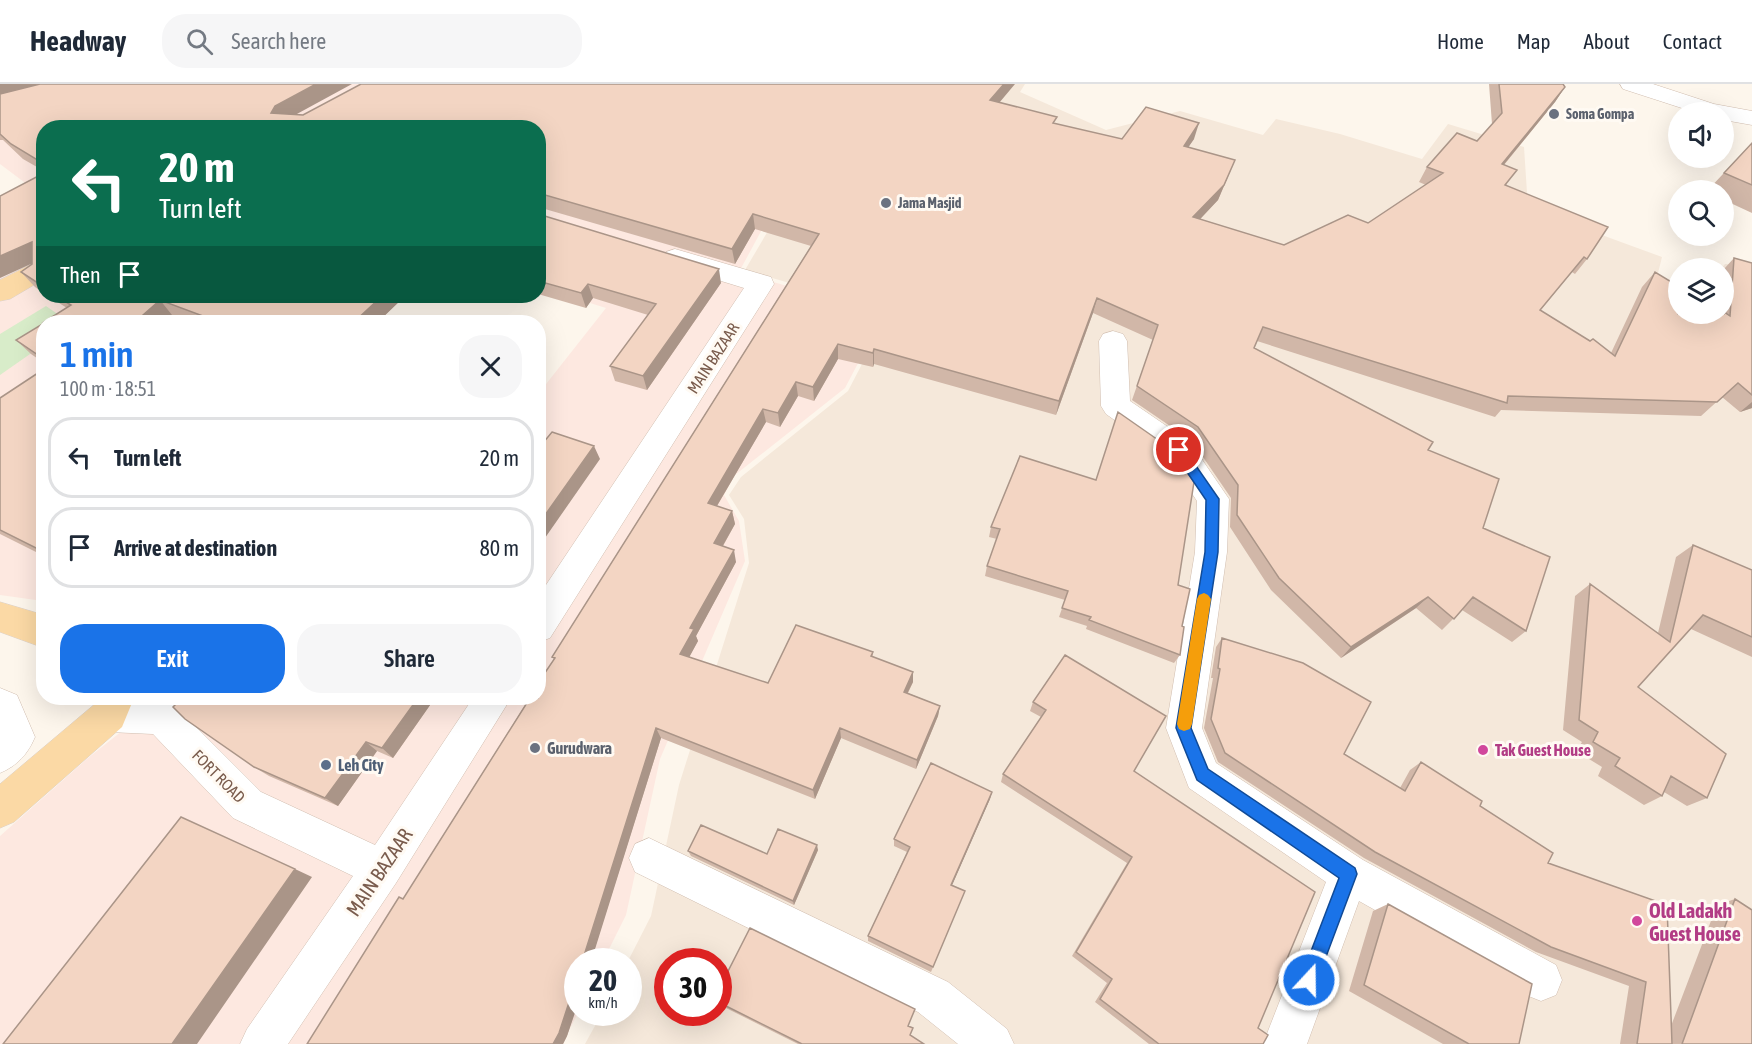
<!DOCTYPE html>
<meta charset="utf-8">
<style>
body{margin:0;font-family:"Asap Condensed",sans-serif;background:#f6f6f7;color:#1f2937;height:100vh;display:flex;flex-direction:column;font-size:22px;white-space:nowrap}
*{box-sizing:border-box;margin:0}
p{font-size:20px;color:#747a83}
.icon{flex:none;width:33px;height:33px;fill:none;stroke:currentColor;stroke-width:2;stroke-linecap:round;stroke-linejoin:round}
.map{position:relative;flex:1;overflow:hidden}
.drawer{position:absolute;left:36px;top:231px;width:510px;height:390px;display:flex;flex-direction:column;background:#fff;border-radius:24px;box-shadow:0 6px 24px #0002}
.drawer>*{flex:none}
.banner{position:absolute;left:36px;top:36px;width:510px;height:183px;border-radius:24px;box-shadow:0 6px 24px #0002;background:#0b6e4f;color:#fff;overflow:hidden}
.buttons{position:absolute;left:1668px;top:18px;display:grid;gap:12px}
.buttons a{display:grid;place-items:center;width:66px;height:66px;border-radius:50%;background:#fff;box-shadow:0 6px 24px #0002;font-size:30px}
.speed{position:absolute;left:564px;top:864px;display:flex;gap:12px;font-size:30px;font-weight:700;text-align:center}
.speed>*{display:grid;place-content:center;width:78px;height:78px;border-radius:50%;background:#fff;box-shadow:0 6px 24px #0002;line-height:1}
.speed small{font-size:15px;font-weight:400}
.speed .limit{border:9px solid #d22;background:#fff;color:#111}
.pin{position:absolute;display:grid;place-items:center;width:51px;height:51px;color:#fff;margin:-26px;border:3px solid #fff;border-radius:50%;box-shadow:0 2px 6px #0007}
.me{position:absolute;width:66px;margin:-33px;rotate:21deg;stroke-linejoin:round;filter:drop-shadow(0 0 4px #0008)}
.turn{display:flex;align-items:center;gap:21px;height:126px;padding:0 24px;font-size:27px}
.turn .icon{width:78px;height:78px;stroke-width:2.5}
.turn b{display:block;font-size:42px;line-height:51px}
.then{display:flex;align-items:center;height:57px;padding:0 24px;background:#0003;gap:12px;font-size:22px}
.round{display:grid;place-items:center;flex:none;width:63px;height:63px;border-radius:24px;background:#f6f6f7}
.head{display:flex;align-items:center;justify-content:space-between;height:102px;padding:0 24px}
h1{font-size:36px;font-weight:600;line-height:45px;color:#1a73e8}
.primary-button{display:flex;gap:12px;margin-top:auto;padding:12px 24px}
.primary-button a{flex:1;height:69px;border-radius:24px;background:#1a73e8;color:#fff;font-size:24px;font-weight:600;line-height:69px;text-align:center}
.primary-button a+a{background:#f6f6f7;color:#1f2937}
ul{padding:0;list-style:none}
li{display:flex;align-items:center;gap:18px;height:81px;margin:0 12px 9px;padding:0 12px;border:3px solid #e0e1e3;border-radius:24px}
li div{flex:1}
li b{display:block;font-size:22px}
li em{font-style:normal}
header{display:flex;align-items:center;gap:36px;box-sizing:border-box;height:84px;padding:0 30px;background:#fff;border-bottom:2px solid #e0e1e3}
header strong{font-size:28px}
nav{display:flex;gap:33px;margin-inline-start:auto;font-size:21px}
.search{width:420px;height:54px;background:#f6f6f7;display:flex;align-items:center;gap:15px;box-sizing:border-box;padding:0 21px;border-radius:24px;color:#747a83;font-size:22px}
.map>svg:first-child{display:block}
.residential{fill:#f5e8da;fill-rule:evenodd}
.commercial{fill:#fde8e0}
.green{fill:#d8ecc9}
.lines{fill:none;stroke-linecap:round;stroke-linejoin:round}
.minor-casing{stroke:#d1beb0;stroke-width:1}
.major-casing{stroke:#dad1cd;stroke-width:1}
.minor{fill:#fff;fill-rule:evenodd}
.major{fill:#fbd9a5;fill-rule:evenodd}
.wall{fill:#d1b7a8}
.shaded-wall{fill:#aa9588}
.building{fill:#f3d5c3;stroke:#aa9588;stroke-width:1.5}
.route{fill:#1a73e8;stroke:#114b97;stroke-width:1.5}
.slow{fill:#f59e0b}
.worship-dot{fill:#6b7280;stroke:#fffaf3;stroke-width:2}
.hotel-dot{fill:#d1479c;stroke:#fffaf3;stroke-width:2}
.service-dot{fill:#5c6f8a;stroke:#fffaf3;stroke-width:2}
.labels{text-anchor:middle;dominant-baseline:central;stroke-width:6;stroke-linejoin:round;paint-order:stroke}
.far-worship-label{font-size:14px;font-weight:bold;fill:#5b616d;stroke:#fffaf3;text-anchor:start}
.street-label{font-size:16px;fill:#7a5c4d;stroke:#fffaf3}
.worship-label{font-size:16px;font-weight:bold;fill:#5b616d;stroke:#fffaf3;text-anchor:start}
.hotel-label{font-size:16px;font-weight:bold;fill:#b23c85;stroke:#fffaf3;text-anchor:start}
.service-label{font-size:16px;font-weight:bold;fill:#4e5e75;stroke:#fffaf3;text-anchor:start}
.near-street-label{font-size:20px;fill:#7a5c4d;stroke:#fffaf3}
.near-hotel-label{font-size:20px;font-weight:bold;fill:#b23c85;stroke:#fffaf3;text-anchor:start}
</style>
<header>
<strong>Headway</strong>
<div class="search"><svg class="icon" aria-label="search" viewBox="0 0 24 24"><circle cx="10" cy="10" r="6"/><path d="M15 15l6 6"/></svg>Search here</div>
<nav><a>Home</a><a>Map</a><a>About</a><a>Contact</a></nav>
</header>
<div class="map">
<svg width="1752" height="960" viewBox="0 0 1752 960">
<rect width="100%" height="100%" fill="#fdf6ec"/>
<!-- residential -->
<path class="residential" d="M473 0H1025L1020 8 1106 46 1180 27 1263 51 1276 35 1340 50 1422 75 1448 40 1524 63 1528 124 1662 173 1656 197 1678 230H1724L1722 184 1725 180 1752 181V960H585L602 929 628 928V877L651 832 679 701 749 479 744 435 729 411 741 393 848 307 889 228 745 186 785 118ZM668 878H718V928H668Z"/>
<!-- commercial -->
<path class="commercial" d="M145 0H488L778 116 739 188 884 230 845 304 735 391 724 411 739 437 745 477 660 675 626 831 603 877 578 878V929L562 960H0V752L88 674 160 617 156 614H538L539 309 606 224 539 203 538 44H44V212H255L224 238H44L43 517 0 511V120L32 104 0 80V39Z"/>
<!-- green -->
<path class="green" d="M46 222 69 238H44L43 261 0 291V250Z"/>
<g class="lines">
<!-- minor casing -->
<g class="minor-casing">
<path id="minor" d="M1620 0H1653L1714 20 1752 27V41L1724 36V28H1694L1623 5Z
M675 165 771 193 774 200 550 554 538 558V513L744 204 666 180 662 174 666 168Z
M1113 247 1123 250 1127 257 1130 317 1190 358 1229 415 1227 468 1202 644 1216 679 1363 776 1556 881 1562 896 1556 911 1541 917 1526 911 1359 817 1307 960H1263L1326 798 1189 704 1166 644 1195 468 1197 417 1168 374 1106 330 1101 322 1099 257 1103 250Z
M0 604 17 611 35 653C28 670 17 682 0 689Z
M109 614 161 616 174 621 261 708 375 761 473 614H511L396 799 288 960H240L247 945 353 792 233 734 153 650 109 648 96 643 91 631 96 619Z
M649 754 948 898 1007 945 1014 960H958L918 928 635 788 629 774 635 760Z"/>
</g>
<!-- major casing -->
<g class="major-casing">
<path id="major" d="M44 174V195L10 215 0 217V196Z
M0 518 44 531V564L0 548Z
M98 614H134L122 643 14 738 0 744V700L96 619Z"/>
</g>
<!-- minor -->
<use href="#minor" class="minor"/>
<!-- major -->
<use href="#major" class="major"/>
</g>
<!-- wall -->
<path class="wall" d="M0 0 303 31 1000 18 1056 40 1122 55H1194L1188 63 1235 76 1218 116 1200 135 1284 161 1368 139 1426 101 1419 98 1427 83 1477 57 1492 40 1489 0H1563L1565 3 1555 18 1504 81 1507 102 1587 175 1575 190 1572 188 1540 227 1611 269 1642 203 1655 188 1724 230V185L1734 174 1752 179V324L1740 328 1722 313 1701 332 1501 326 1495 333 1257 257 1254 264 1428 366 1483 444 1526 547 1512 558 1462 526 1442 546 1416 524 1341 574 1271 506 1230 443 1231 414 1192 357 1132 316 1153 256 1093 229 1056 331 874 280 873 283 838 275 814 317 798 312 780 343 766 338 717 422 732 427 735 440 723 462 736 478 696 552 698 557 689 573 768 599 873 568V573L913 598 908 609 940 622 938 632 916 685 841 654 815 715 661 654 567 952 563 960H307L403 815 554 575 552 573 811 162 755 145 735 180 538 123V44H44V87L23 75 3 56H0Z
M1752 59V129L1724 116V106H1708Z
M44 89V209L35 203 21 188 32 180Z
M538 130 721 199 647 306 615 297 610 282 648 231 593 214 586 224 538 210Z
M48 212H405L378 238H192L172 231 164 238H44L67 224Z
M44 239V279L31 270 16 256Z
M44 285V472L0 450V314Z
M991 443 1178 501 1182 542 1180 571 1174 579 1086 545 1087 542 1059 533 1065 516 985 492 987 482 997 455 989 453Z
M1693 461 1752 486V573L1691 545 1638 603 1707 714 1687 722 1664 708 1662 712 1644 721 1598 692 1602 683 1576 667 1582 658 1563 646 1575 512 1590 500 1658 549 1676 473Z
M1222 554 1344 670 1400 704 1410 686 1421 678 1480 722 1548 779 1667 821 1671 942 1717 821 1735 815 1752 960H1620L1629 902 1536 868 1364 774 1218 678 1204 644 1213 594H1211L1216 563Z
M1065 571 1134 687 1258 944 1263 960H1149L1095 918 1107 899 1072 872 1127 779 1001 698 1003 690 1041 633 1030 627 1033 618Z
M171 614H435L393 674 377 667 338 722 269 692 254 683Z
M992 708 990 715 952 801 965 807 931 888 868 857V852L907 768 894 762V755Z
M818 766 794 821 691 772 688 767 767 770Z
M1388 820 1519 960H1443L1349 907 1373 827Z
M718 907 915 925 908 942 910 951 924 960H798L718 920Z"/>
<!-- shaded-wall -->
<path class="shaded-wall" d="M0 0H40L0 11Z
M316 0H352L284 37 271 29 275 22Z
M1004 0H1015L989 31 990 16Z
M1565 3 1555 18 1492 95 1502 80Z
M1199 39 1194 55 1179 77 1184 62Z
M1235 76 1218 116 1188 148 1193 133Z
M753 130 755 145 735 180 732 165Z
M32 158 44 174 0 194V172Z
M719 185 721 199 647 306 643 292Z
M588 200 593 214 586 224 581 209Z
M382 212H405L378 238H354Z
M1097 214 1093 229 1056 331 1059 317Z
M160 216 172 231 164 238H135Z
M838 260V275L814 317 813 303Z
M874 265V280L873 283V269Z
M796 298 798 312 780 343 778 329Z
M1752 318V324L1740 328Z
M763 325 766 338 711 432 708 419Z
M594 362 600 375 538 464V441Z
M732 427 735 440 717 472 714 459Z
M734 466 736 478 696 552 698 557 685 581 680 570 690 544Z
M1428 513 1416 524 1341 574 1351 563Z
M913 588V598L903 618 904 608Z
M418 614H435L393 674 382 664Z
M940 622 938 632 916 685 917 676Z
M656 644 661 654 591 878H582Z
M840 644 841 654 815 715 813 706Z
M366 658 377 667 338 722 325 714Z
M992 708 990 715 950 806 951 801Z
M817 761 818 766 794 821 793 817Z
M295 785 312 793 197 960H172Z
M578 891V920L567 952 563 960H553Z"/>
<!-- building -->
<path class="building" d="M40 0H316L275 22 271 29 303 31 361 0H1004L990 16 1057 33 1053 39 1122 55 1146 23 1199 39 1184 62 1235 76 1224 101 1193 133 1284 161 1348 131 1368 139 1443 89 1427 83 1457 49 1477 57 1502 29 1499 0H1563L1565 3 1502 80 1517 86 1505 101 1608 143 1587 175 1584 173 1540 226 1590 257 1593 255 1615 272 1655 188 1678 202V230H1724V228L1730 232 1734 174 1752 179V311L1738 299 1717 318 1508 312 1507 319 1263 243 1254 264 1433 358 1428 366 1499 395 1483 444 1550 473 1526 547 1473 513 1454 535 1428 513 1351 563 1279 494 1237 431 1238 401 1198 343 1137 302 1158 241 1097 214 1059 317 874 265 873 269 838 260 813 303 796 298 778 329 763 325 708 419 732 427 714 459 734 466 690 544 694 545 680 570 768 599 796 541 873 568 871 572 913 588 904 608 940 622 917 676 840 644 813 706 656 644 582 878H578V891L559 949 553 960H307L399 813 403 815 530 614H538V599L555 574 552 573 819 150 753 130 732 165 538 109V44H44V80L11 60 0 50V10Z
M1752 59V101L1724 89Z
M44 89V203L21 188 32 180V158L0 172V112Z
M538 130 719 185 643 292 610 282 656 220 588 200 581 209 538 197Z
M56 212H382L354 238H219L160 216 135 238H44L71 221Z
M44 239V275L16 256Z
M44 285V468L0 446V314Z
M1118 328 1171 365 1194 398 1178 501 1190 505 1182 542 1184 543 1180 571 1089 536 1091 533 1062 524 1068 507 987 482 1000 445 991 443 1020 372 1096 396Z
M552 348 594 362 538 441V365Z
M1693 461 1752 486V553L1703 531 1638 603 1726 670 1707 714 1671 692 1662 712 1615 682 1620 674 1593 658 1598 648 1579 636 1590 500 1670 558Z
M1222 554 1303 579 1371 618 1344 670 1405 707 1421 678 1482 717 1480 722 1553 769 1548 779 1667 821 1672 960H1637L1646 898 1551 863 1375 768 1225 669 1211 635 1220 585 1218 584Z
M1065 571 1166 632 1134 687 1315 808 1258 944 1268 951 1263 960H1159L1100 915 1112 895 1076 868 1132 773 1003 690 1046 626 1033 618Z
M171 614H418L382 664 366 658 325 714 254 683 185 635 173 623 177 619Z
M931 679 992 708 951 801 965 807 933 883 868 852 910 763 894 755Z
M181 733 295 785 172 960H3Z
M701 741 767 770 778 745 817 761 793 817 688 767Z
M1735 815 1752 826V960H1682Z
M1388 820 1532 900 1519 960H1469L1364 901Z
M750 844 915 925 908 942 913 944 910 951 924 960H802L718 918V907Z"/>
<!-- route -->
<path class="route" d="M1179 361 1183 363 1219 415 1218 468 1191 644 1208 685 1355 784 1357 790 1315 902 1309 905 1303 902 1300 896 1339 794 1197 696 1176 644 1205 468 1206 416 1172 366Z"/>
<!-- slow -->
<path class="slow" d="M1204 509 1208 511 1211 515 1192 640 1190 645 1184 647 1179 645 1177 640 1197 515 1199 511Z"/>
<!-- markers -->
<g class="worship-dot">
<circle cx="1554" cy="30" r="6"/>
<circle cx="886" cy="119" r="6"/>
<circle cx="535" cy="664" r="6"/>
</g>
<g class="hotel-dot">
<circle cx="1483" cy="666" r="6"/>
<circle cx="1637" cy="837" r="6"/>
</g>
<circle class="service-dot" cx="326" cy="681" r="6"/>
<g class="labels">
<!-- far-worship labels -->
<g class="far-worship-label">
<text x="1566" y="30">Soma Gompa</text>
<text x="898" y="119">Jama Masjid</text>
</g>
<!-- street labels -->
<g class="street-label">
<text transform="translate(713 274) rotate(-57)">MAIN BAZAAR</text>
<text transform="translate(219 692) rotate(45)">FORT ROAD</text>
</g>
<!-- worship labels -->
<g class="worship-label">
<text x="547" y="664">Gurudwara</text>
</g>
<!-- hotel labels -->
<g class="hotel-label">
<text x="1495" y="666">Tak Guest House</text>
</g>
<!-- service labels -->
<g class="service-label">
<text x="338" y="681">Leh City</text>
</g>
<!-- near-street labels -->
<g class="near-street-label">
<text transform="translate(379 788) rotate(-56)">MAIN BAZAAR</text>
</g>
<!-- near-hotel labels -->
<g class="near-hotel-label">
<text x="1649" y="826">Old Ladakh<tspan x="1649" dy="23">Guest House</tspan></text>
</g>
</g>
</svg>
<div class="buttons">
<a><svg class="icon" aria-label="sound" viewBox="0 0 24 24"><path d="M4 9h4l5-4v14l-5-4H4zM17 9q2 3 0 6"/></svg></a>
<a><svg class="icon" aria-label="search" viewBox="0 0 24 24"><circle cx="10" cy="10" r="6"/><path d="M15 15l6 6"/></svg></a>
<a><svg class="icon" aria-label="layers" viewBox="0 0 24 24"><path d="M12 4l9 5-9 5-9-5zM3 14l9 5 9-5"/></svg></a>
</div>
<div class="speed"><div>20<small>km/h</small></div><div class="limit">30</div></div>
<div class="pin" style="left:1179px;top:366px;background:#d93025"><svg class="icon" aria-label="arrive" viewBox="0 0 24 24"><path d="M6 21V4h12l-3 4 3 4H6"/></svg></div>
<svg class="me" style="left:1309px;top:896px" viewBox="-20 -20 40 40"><circle r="17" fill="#1a73e8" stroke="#fff" stroke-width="3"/><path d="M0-11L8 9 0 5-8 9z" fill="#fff"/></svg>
<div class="banner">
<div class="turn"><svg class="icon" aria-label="left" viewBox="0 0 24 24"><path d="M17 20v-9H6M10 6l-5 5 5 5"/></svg><div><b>20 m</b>Turn left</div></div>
<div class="then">Then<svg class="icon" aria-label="arrive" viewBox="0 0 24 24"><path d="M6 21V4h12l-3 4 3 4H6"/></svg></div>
</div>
<section class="drawer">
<div class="head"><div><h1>1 min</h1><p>100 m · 18:51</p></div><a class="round"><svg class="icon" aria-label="close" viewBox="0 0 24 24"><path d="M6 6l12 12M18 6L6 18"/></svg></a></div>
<ul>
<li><svg class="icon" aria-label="left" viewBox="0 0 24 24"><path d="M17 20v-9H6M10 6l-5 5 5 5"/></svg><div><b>Turn left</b></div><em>20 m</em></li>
<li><svg class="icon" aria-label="arrive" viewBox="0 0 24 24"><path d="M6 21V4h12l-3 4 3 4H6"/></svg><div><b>Arrive at destination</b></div><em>80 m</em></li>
</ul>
<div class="primary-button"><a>Exit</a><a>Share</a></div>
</section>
</div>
